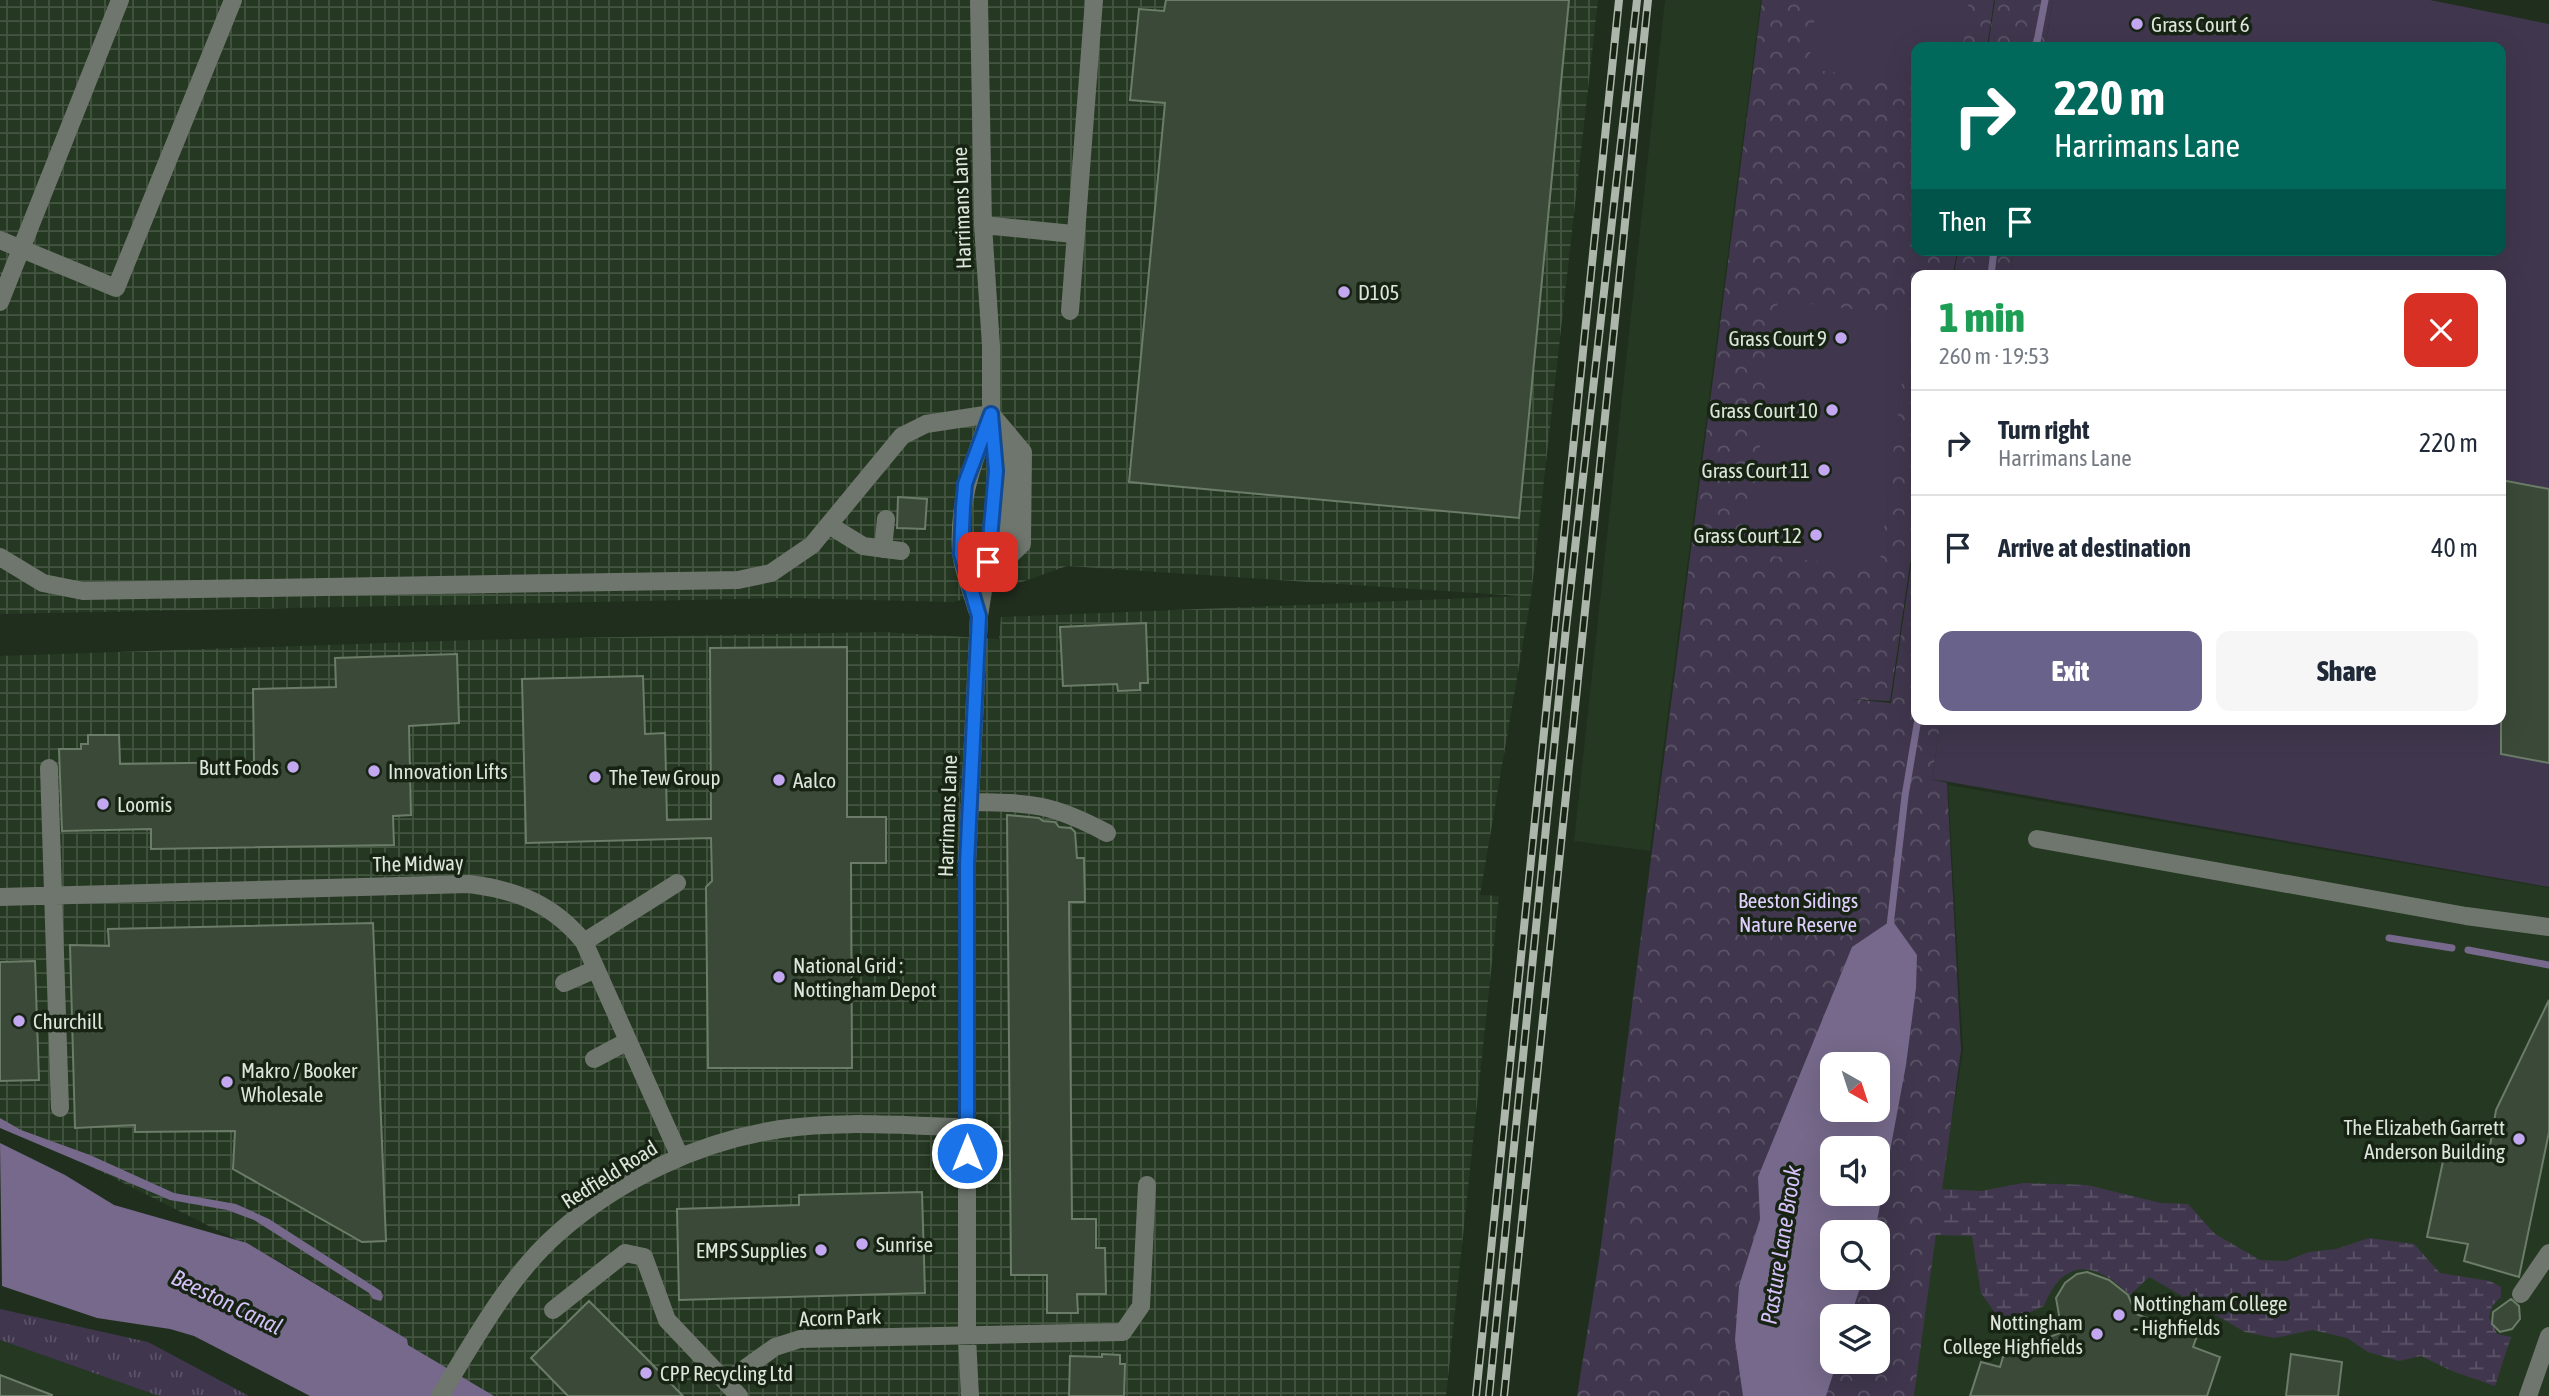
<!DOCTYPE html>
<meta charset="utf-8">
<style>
body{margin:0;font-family:"Asap Condensed",sans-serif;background:#f6f6f7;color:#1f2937;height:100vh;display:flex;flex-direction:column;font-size:26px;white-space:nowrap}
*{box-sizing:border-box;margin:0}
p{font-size:23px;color:#747a83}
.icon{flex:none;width:38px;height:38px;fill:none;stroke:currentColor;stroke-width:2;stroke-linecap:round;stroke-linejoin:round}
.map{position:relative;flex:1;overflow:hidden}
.panel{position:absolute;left:1911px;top:270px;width:595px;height:455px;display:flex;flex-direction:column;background:#fff;border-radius:14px;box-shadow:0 7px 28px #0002}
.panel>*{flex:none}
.guide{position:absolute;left:1911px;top:42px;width:595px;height:214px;border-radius:14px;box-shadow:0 7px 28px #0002;background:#00695c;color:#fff;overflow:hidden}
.needle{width:46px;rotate:141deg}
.buttons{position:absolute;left:1820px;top:1052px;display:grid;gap:14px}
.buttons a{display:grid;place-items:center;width:70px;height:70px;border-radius:14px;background:#fff;box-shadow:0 7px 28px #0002;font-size:35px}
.pin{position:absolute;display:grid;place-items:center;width:60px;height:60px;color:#fff;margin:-30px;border-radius:14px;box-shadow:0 4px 10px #0006}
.me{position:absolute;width:77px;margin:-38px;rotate:0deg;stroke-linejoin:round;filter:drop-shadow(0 0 5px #0008)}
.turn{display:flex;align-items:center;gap:24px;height:147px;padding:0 28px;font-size:32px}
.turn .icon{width:91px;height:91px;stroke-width:2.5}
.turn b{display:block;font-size:49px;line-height:60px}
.then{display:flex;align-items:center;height:66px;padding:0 28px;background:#0003;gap:14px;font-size:26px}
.round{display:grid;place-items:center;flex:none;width:74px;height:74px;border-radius:14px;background:#f6f6f7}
.summary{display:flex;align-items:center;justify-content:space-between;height:119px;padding:0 28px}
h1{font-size:42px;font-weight:800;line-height:52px;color:#1e9e55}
.action{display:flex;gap:14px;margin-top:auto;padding:14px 28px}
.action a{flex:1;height:80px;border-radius:14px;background:#69628b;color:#fff;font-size:28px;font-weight:800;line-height:80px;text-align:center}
.action a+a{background:#f6f6f7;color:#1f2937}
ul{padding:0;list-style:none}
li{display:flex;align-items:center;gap:21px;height:105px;padding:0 28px;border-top:2px solid #e0e1e3}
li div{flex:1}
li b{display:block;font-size:26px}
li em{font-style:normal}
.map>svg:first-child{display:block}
.built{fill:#253822}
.industrial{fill:url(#industrial-grid)}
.grass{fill:url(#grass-tufts)}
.wetland{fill:url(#wetland-marsh)}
.park{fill:url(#park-crowns);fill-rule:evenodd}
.pitch{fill:#40374e}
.water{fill:#76698b;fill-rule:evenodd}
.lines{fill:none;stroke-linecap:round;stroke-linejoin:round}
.stream{stroke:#76698b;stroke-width:7}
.building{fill:#3b4a38;stroke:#6b7c68;stroke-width:2}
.minor{stroke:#6f766d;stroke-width:18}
.rail-casing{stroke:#acb6aa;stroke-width:8}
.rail{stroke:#172414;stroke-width:5;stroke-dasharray:16;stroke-linecap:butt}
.route-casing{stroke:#114b97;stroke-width:18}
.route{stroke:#1a73e8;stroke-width:12}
.poi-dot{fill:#c4a7f1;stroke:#172414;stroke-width:2.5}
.labels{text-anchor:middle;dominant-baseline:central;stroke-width:7;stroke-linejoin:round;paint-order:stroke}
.poi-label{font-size:21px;fill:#dde6db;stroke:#172414;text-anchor:start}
.street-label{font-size:21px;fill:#dde6db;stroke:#172414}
.park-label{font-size:21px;fill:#e1d0ff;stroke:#172414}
.water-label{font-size:23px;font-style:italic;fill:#d6c0fa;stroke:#172414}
</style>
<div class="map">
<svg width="2549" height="1396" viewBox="0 0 2549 1396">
<defs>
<pattern id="industrial-grid" width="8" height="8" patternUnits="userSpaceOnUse" patternTransform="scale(1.75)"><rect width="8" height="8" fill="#253822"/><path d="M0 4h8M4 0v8" fill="none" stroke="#445542"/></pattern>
<pattern id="grass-tufts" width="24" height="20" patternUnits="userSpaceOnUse" patternTransform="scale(1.75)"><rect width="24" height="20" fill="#40374e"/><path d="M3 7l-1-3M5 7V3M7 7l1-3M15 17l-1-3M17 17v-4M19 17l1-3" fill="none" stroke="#5b5467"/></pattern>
<pattern id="wetland-marsh" width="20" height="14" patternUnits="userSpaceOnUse" patternTransform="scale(1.75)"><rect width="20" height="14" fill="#40374e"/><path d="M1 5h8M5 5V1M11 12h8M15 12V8" fill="none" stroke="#5b5467"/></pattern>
<pattern id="park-crowns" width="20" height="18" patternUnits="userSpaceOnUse" patternTransform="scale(1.75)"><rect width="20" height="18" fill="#40374e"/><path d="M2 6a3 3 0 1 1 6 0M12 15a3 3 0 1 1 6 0" fill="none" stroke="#5b5467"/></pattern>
</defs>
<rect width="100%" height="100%" fill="#202e1e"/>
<!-- built -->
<path class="built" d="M1665 0H1761L1650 851 1574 841Z
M1948 785 2549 888V1396H1914L1941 1184 1963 1050Z
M0 1340 159 1396H0Z"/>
<!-- industrial -->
<path class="industrial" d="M0 0H1598L1531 596 1480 895 1499 896 1446 1396H493L407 1345V1339L279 1261 0 1121V656L474 640 882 632 999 639 1001 617 1521 596 1067 566 999 590 953 602 789 598 0 614Z"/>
<!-- grass -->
<path class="grass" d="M0 1309 148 1342 249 1396H159L0 1340Z"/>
<!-- wetland -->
<path class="wetland" d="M2023 1183 2087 1185 2161 1203 2188 1204 2215 1234 2260 1260 2286 1261 2309 1252 2336 1249 2369 1238 2414 1244 2440 1273 2490 1281 2501 1287V1297L2492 1306 2489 1317 2497 1334 2511 1337 2495 1386 2452 1371 2421 1356 2399 1361 2368 1352 2347 1338 2313 1330 2274 1338 2245 1332 2149 1277 2130 1295C2096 1262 2064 1256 2044 1306L2003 1324 1981 1293 1972 1236 1934 1235 1941 1189 1981 1191Z"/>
<!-- park -->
<path class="park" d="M1762 0H1994L1987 47H1916V250H1957L1953 275H1916V523L1890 701 1849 699 1891 703 1916 531V719H1941L1932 779 1947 783 1961 1050 1914 1396H1577L1600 1253ZM1832 1064H1878V1110H1832ZM1832 1148H1878V1194H1832ZM1832 1232H1878V1278H1832ZM1832 1316H1878V1362H1832Z
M1995 0H2053L2045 47H1988Z
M1958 250H2014L2010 275H1954Z"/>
<!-- pitch -->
<path class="pitch" d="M1817 0H1969L1963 47H1916V83L1808 69Z
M2053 0H2430L2549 24V887L1932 779 1941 719H2501V275H2010L2014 250H2501V47H2045Z
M1778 300 1910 316 1879 569 1747 553Z"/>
<!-- water -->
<path class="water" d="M1892 920 1917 955 1916 988 1906 1065 1875 1232H1832V1278H1863L1851 1316H1832V1362H1837L1826 1396H1743L1735 1340 1739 1286 1760 1219 1758 1177 1852 947ZM1832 1064H1878V1110H1832ZM1832 1148H1878V1194H1832Z
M0 1118 21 1130 90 1155 174 1193 236 1204 269 1219 381 1291 383 1297 381 1301 373 1299 369 1293 254 1220 227 1210 170 1200 0 1128Z
M0 1143 65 1175 114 1205 247 1243 407 1339 408 1345 494 1396H310L194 1336 170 1329 97 1318 2 1286Z"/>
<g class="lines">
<!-- stream -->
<path class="stream" d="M2036 47 2045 0
M1991 275 1994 250
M1890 926 1905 796 1918 719
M2389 938 2452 948
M2468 950 2549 965"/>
</g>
<!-- building -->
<path class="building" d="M1166 0H1569L1519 518 1129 482 1165 103 1130 100 1139 9 1164 11Z
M2501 480 2549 489V763L2501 754Z
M898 497 927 499 925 529 897 528Z
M1146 623 1148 683H1140V690L1118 691 1117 684 1063 686 1060 627Z
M847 647V817H886V863H851L852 1068H708L706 887 712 881 711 838 526 843 522 679 643 676 645 734 665 733 667 820 711 819 710 648Z
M457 654 459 723 409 726 411 815 393 816 394 845 151 849V829L62 831 59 749H81V744H88V735H119L120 764 254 762 253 689 336 687 335 658Z
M1007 815 1039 818 1043 821 1055 822 1059 827 1071 828 1075 832 1077 858H1084L1085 902H1069L1072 1219H1096V1248H1105L1106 1294H1077L1078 1313H1047V1275H1011Z
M373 923 386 1241 362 1242 233 1169 235 1131 135 1132V1125L75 1128 70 945 109 946 108 929Z
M35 961 39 1080 0 1081V962Z
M2549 1000V1132L2519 1277 2464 1261 2468 1244 2427 1237 2446 1147 2488 1158 2496 1110Z
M922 1192 925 1293 679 1300 677 1209 799 1205V1195Z
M2087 1272 2109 1280 2128 1295 2136 1314 2197 1336 2193 1347 2220 1357 2207 1396H1970L1981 1362 2000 1367 2003 1357 2062 1332 2056 1298 2065 1283 2077 1274Z
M2511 1299 2519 1306 2520 1319 2512 1329 2500 1332 2492 1324 2493 1312Z
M589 1301 646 1358 683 1396H568L531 1358Z
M1102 1354 1120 1355V1364H1125L1124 1396H1069L1070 1356 1102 1357Z
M2291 1354 2342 1362 2338 1396H2286Z
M0 1375 52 1395V1396H0Z"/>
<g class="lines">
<!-- minor -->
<path class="minor" d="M983 225 1073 234
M0 240 116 288 233 0
M0 302 120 0
M1070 311 1094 0
M993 438 1010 460 1004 561
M829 525 863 546 901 551
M883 549 886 519
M0 557 43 583 83 591 738 580 771 573 812 545 902 436 926 424 991 414
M985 579 1022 544 1023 452 991 414
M977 610C972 592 963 571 961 552 958 503 972 466 988 420
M49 768 60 1108
M970 802C1032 803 1051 803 1107 833
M2037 839 2466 916 2549 927
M0 897 469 884C517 890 553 904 584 942L680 1157
M584 942 677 883
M564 983 596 969
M594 1059 628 1041
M2521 1294 2549 1253
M553 1310 625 1253 644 1257 667 1320 739 1396
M726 1382 775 1347 800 1339 1123 1332 1141 1306 1147 1185
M440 1396C474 1341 508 1277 558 1233 619 1179 700 1141 781 1129 842 1120 905 1126 966 1127
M970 1396 967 1337V864L979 616 990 546 997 471 991 414V346L983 225 979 0
M2528 1396 2549 1336"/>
<!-- rail casing -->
<g class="rail-casing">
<path id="rail" d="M1476 1396 1619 0
M1489 1396 1566 628 1637 0
M1504 1396 1648 0"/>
</g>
<!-- rail -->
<use href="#rail" class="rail"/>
</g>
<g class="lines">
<!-- route casing -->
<g class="route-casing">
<path id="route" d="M967 1153V864L979 616 961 554 963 507 965 484 991 414 996 471 988 562"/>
</g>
<!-- route -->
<use href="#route" class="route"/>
</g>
<!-- markers -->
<g class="poi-dot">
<circle cx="2137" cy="24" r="7"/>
<circle cx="1344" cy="292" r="7"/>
<circle cx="1841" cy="338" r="7"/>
<circle cx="1832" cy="410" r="7"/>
<circle cx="1824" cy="470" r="7"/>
<circle cx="1816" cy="535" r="7"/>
<circle cx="293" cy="767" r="7"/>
<circle cx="374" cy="771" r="7"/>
<circle cx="595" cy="777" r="7"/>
<circle cx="779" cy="780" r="7"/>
<circle cx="103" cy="804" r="7"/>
<circle cx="779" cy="977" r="7"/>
<circle cx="19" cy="1021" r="7"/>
<circle cx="227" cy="1082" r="7"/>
<circle cx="2519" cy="1139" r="7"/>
<circle cx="862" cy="1244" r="7"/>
<circle cx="821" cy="1250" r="7"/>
<circle cx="2119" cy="1315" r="7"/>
<circle cx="2097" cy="1334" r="7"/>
<circle cx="646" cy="1373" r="7"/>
</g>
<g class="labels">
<!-- poi labels -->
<g class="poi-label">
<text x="2151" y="24">Grass Court 6</text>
<text x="1358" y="292">D105</text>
<text x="1827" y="338" text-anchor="end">Grass Court 9</text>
<text x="1818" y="410" text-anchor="end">Grass Court 10</text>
<text x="1810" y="470" text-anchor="end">Grass Court 11</text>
<text x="1802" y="535" text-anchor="end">Grass Court 12</text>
<text x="279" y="767" text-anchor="end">Butt Foods</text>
<text x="388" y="771">Innovation Lifts</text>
<text x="609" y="777">The Tew Group</text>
<text x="793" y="780">Aalco</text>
<text x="117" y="804">Loomis</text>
<text x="793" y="965">National Grid :<tspan x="793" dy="24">Nottingham Depot</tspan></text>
<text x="33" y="1021">Churchill</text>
<text x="241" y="1070">Makro / Booker<tspan x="241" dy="24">Wholesale</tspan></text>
<text x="2505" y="1127" text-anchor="end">The Elizabeth Garrett<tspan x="2505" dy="24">Anderson Building</tspan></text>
<text x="876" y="1244">Sunrise</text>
<text x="807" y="1250" text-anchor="end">EMPS Supplies</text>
<text x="2133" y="1303">Nottingham College<tspan x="2133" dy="24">- Highfields</tspan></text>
<text x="2083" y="1322" text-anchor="end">Nottingham<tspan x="2083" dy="24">College Highfields</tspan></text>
<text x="660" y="1373">CPP Recycling Ltd</text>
</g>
<!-- street labels -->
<g class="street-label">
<text transform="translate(961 208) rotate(-92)">Harrimans Lane</text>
<text transform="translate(947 816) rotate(-88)">Harrimans Lane</text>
<text transform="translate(418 863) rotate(-1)">The Midway</text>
<text transform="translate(609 1174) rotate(-32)">Redfield Road</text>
<text transform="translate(840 1317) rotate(-2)">Acorn Park</text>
</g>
<!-- park labels -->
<g class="park-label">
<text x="1798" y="900">Beeston Sidings<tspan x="1798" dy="24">Nature Reserve</tspan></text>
</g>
<!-- water labels -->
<g class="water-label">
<text transform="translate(1781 1245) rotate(-81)">Pasture Lane Brook</text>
<text transform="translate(227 1302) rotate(26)">Beeston Canal</text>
</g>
</g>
</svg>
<div class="buttons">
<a><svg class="needle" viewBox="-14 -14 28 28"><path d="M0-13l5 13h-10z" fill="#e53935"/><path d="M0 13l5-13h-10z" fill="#747a83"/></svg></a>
<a><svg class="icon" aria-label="sound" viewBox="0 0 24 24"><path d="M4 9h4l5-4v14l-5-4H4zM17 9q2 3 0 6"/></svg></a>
<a><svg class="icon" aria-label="search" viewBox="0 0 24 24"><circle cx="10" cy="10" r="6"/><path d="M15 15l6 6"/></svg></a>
<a><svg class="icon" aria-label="layers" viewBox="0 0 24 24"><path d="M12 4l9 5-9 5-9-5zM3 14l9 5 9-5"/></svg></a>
</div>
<div class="pin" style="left:988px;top:562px;background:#d93025"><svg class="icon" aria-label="arrive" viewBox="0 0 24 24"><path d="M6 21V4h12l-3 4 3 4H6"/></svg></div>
<svg class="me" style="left:967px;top:1153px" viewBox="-20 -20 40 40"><circle r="17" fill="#1a73e8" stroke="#fff" stroke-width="3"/><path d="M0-11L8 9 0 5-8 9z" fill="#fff"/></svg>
<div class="guide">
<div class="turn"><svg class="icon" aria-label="right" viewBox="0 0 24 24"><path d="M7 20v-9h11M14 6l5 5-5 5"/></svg><div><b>220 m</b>Harrimans Lane</div></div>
<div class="then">Then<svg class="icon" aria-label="arrive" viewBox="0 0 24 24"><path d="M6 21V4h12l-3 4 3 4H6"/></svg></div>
</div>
<section class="panel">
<div class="summary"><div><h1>1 min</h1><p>260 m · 19:53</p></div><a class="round" style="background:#d93025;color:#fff"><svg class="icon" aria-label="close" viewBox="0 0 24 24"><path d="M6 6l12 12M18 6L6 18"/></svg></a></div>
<ul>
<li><svg class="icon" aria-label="right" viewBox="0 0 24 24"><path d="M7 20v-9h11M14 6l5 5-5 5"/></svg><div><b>Turn right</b><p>Harrimans Lane</p></div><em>220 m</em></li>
<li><svg class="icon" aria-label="arrive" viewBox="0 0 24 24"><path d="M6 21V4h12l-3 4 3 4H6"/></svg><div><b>Arrive at destination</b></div><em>40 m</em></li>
</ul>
<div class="action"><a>Exit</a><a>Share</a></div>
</section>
</div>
